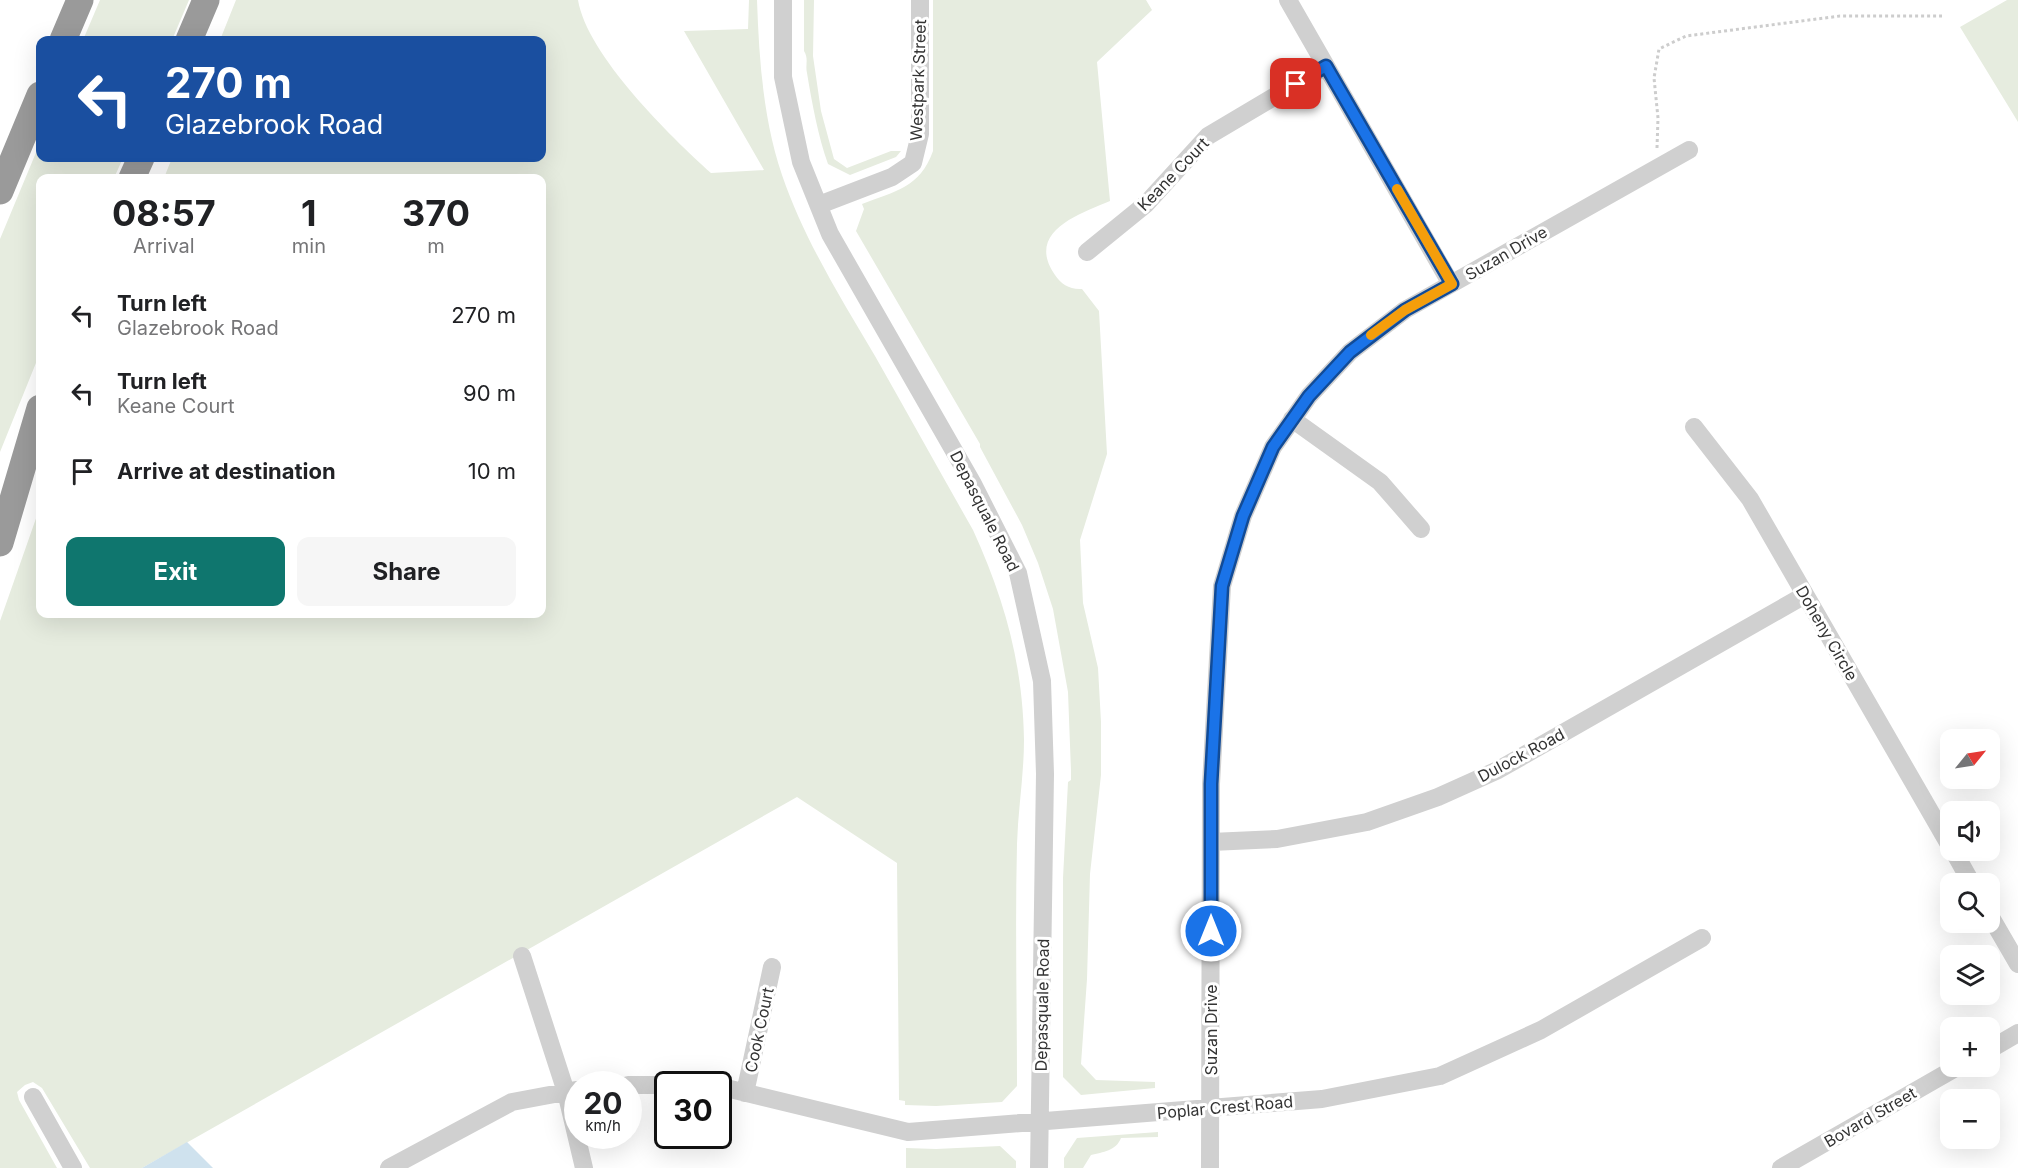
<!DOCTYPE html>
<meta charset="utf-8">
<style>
body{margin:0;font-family:Inter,sans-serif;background:#f6f6f6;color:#202124;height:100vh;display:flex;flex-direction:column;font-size:22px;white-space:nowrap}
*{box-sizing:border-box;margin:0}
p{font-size:20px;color:#757577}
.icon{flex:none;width:33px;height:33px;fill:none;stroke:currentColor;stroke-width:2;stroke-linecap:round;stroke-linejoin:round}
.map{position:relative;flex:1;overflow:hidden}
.drawer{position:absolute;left:36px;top:174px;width:510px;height:444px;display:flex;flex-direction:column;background:#fff;border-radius:12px;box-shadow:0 6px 24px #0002}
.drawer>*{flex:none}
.banner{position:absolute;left:36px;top:36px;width:510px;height:126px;border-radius:12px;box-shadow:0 6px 24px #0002;background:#1a4fa0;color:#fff;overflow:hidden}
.needle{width:39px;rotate:60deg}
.buttons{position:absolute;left:1940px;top:729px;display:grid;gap:12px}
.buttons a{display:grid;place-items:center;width:60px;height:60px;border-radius:12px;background:#fff;box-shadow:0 6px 24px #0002;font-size:30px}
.speed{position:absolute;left:564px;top:1071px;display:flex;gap:12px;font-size:30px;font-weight:700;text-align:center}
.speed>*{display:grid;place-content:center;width:78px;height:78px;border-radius:50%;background:#fff;box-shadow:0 6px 24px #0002;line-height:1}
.speed small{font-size:15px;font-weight:400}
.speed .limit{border:3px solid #111;border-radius:9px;background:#fff;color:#111}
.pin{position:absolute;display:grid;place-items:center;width:51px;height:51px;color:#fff;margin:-26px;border-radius:12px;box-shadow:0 3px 9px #0006}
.me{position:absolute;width:66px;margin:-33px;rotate:0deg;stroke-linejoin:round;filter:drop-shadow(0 0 4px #0008)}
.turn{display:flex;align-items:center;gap:21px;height:126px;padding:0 30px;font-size:27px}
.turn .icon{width:78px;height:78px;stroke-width:2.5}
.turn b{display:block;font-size:42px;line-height:51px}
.eta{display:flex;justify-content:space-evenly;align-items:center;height:102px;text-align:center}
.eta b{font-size:36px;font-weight:700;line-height:42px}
.cta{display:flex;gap:12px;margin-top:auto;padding:12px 30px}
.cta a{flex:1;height:69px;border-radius:12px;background:#0f766e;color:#fff;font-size:24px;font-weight:700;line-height:69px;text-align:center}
.cta a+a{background:#f6f6f6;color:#202124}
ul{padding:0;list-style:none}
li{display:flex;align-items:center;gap:18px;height:78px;padding:0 30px}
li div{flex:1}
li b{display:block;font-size:22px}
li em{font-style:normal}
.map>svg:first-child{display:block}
.green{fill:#e6ecdf}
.water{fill:#cfe2ee}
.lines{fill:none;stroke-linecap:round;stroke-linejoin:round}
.path{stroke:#cdcdcd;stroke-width:3;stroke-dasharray:3 3;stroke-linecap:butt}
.minor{stroke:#d0d0d0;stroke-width:18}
.highway{stroke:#9a9a9a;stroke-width:27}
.route-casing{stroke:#114b97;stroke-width:15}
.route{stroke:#1a73e8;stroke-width:10}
.slow{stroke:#f59e0b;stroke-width:10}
.labels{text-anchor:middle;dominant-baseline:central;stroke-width:6;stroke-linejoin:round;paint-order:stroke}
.street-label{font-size:16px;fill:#333;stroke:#fff}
</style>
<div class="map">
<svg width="2018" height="1168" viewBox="0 0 2018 1168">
<rect width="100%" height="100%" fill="#fff"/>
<!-- green -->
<path class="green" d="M100 0H189L172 40H83Z
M236 0H578C587 55 670 136 711 173L764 170 684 31 748 29 749 0H757C759 58 763 119 782 175 804 239 840 297 875 356 908 414 940 472 973 530 1004 598 1023 664 1024 740 1024 775 1018 809 1017 844 1015 925 1017 1006 1017 1086L1002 1102 936 1106 905 1105V1101L899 1100 897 863 797 797 142 1168H90L42 1088 33 1082 25 1085 17 1092 19 1100 57 1168H0V621L40 507V614H542V178H164L172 158H542V40H220Z
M804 0H814L813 56 821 111 834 159 847 168 891 151H901L896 157 850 175 828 164C818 136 812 103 807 73 805 65 809 59 804 51Z
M933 0H1146L1152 10 1097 62 1110 201C1079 214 1025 232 1055 275 1061 284 1070 290 1082 289L1099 311 1107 454 1080 540 1083 603 1098 668 1101 722V775L1090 874 1087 979 1081 1064 1096 1080 1155 1082V1088L1081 1095 1063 1077V878L1068 782 1071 780V771L1068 692 1053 609 1038 563 1022 525 980 447V444L856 231 864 209 862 204C895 191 920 188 933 151Z
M2007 0H2018V122L1960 27Z
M40 143V158H123L114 178H40V353L0 452V239Z
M1158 1132V1137L1121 1138C1116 1151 1103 1152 1091 1155L1083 1168H1064V1158L1077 1138Z
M1000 1146 1016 1161V1168H906V1148L936 1149Z"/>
<!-- water -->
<path class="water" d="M187 1142 213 1168H142Z"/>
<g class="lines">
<!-- path -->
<path class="path" d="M1657 148 1658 118 1654 78 1659 49 1686 36 1840 16H1942"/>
<!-- minor -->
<path class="minor" d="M783 0V77L801 162 830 234 973 484 1018 573 1042 681 1045 774 1039 1168
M1288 0 1451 284
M819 205 892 177 913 163 920 134V0
M1087 252 1146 204 1208 136 1326 66
M1292 419 1380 482 1421 529
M1694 427 1750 499 1950 846
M1211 842 1277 839 1367 822 1438 797 1498 770 1805 595
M1953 850 1972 884
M1989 914 2018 964
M522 956 566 1092 584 1168
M1989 1050 2018 1033
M628 1085H668
M718 1086 908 1132 1322 1099 1440 1076 1541 1030 1702 938
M745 1093 772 967
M33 1097 73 1168
M389 1168 512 1102 576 1090
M1210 1168 1211 784 1222 586 1243 516 1273 447 1309 396 1350 352 1405 310 1689 150
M1781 1168 1959 1066"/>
<!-- highway -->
<path class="highway" d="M63 40 80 0
M189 40 206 0
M132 178 141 158
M0 191 40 95
M0 543 40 408"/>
</g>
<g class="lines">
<!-- route casing -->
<g class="route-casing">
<path id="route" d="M1211 931V784L1222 586 1243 516 1273 447 1309 396 1350 352 1405 310 1452 284 1326 66 1296 84"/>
</g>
<!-- route -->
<use href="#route" class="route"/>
<!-- slow -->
<path class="slow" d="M1371 335 1405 310 1452 284 1397 189"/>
</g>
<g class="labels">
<!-- street labels -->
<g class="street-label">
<text transform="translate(918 80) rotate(-88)">Westpark Street</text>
<text transform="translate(1173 174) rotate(-46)">Keane Court</text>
<text transform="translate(1506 253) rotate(-30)">Suzan Drive</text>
<text transform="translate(985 511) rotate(63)">Depasquale Road</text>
<text transform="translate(1827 633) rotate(60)">Doheny Circle</text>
<text transform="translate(1521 755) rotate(-28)">Dulock Road</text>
<text transform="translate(1042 1005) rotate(-89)">Depasquale Road</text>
<text transform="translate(759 1030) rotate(-78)">Cook Court</text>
<text transform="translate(1211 1030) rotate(-90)">Suzan Drive</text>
<text transform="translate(1225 1107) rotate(-5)">Poplar Crest Road</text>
<text transform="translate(1870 1117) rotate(-30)">Bovard Street</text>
</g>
</g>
</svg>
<div class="buttons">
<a><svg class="needle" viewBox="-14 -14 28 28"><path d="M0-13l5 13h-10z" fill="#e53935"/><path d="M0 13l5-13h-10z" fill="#757577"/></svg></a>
<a><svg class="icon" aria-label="sound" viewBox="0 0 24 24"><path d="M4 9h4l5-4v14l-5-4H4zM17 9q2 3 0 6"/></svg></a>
<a><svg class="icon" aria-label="search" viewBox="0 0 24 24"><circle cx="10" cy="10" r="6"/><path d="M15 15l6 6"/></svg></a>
<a><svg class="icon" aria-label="layers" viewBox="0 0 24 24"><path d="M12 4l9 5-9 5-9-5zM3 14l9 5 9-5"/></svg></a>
<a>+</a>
<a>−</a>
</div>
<div class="speed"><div>20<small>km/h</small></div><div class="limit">30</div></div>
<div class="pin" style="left:1296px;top:84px;background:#d93025"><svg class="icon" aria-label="arrive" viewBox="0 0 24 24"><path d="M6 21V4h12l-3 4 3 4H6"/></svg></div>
<svg class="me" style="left:1211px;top:931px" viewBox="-20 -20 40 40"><circle r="17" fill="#1a73e8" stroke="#fff" stroke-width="3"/><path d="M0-11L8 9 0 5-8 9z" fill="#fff"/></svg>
<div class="banner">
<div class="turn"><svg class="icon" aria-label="left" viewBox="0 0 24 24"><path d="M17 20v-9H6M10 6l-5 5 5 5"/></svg><div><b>270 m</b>Glazebrook Road</div></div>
</div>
<section class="drawer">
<div class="eta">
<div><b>08:57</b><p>Arrival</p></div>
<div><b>1</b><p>min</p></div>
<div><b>370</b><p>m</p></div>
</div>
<ul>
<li><svg class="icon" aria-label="left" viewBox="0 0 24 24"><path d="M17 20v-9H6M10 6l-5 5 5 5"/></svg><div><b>Turn left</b><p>Glazebrook Road</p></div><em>270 m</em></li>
<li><svg class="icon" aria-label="left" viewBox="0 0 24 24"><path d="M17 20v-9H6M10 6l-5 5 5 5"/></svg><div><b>Turn left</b><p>Keane Court</p></div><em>90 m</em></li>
<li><svg class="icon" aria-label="arrive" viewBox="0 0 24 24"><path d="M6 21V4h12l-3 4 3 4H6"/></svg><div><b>Arrive at destination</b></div><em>10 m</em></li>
</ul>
<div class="cta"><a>Exit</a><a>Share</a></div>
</section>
</div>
